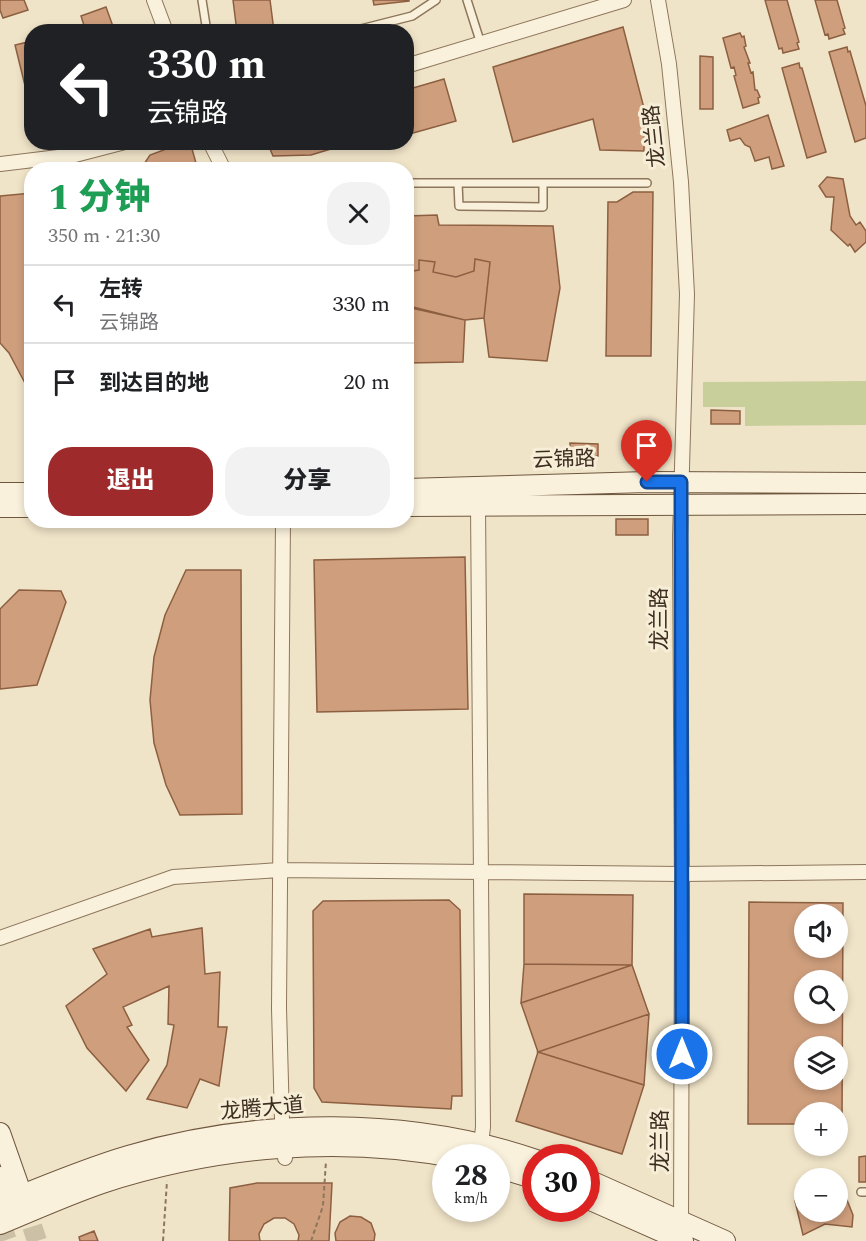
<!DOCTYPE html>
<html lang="zh">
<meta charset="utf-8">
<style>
body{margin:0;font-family:Spectral,"Noto Sans SC",serif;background:#f2f2f2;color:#202124;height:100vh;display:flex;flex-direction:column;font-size:22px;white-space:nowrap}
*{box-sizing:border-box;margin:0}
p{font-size:20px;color:#757577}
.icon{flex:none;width:33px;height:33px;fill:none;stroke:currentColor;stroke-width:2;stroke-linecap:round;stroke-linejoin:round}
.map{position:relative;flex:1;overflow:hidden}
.side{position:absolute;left:24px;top:162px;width:390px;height:366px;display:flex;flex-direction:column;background:#fff;border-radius:24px;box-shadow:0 3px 9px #0003}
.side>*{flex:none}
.top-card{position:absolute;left:24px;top:24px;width:390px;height:126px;border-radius:24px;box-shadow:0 3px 9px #0003;background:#202124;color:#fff;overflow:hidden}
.tools{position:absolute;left:794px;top:904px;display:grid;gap:12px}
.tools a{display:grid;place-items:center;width:54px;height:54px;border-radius:50%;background:#fff;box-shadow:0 3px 9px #0003;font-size:30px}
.speed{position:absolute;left:432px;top:1144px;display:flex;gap:12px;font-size:30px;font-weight:700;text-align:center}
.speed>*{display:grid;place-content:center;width:78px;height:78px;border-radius:50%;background:#fff;box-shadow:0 3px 9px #0003;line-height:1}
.speed small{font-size:15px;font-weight:400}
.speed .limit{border:9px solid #d22;background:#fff;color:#111}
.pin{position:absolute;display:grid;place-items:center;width:51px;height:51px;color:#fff;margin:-62px -26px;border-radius:50% 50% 50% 0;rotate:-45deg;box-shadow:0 0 6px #0007}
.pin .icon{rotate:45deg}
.me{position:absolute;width:66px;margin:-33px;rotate:0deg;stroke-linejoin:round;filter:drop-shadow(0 0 4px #0008)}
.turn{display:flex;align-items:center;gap:21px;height:126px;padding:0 24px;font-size:27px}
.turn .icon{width:78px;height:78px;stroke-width:2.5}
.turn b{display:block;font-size:42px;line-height:51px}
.round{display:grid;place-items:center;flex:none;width:63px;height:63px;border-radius:24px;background:#f2f2f2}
.summary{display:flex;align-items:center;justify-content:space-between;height:102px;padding:0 24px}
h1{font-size:36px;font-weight:800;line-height:45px;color:#1e9e55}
.action{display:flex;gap:12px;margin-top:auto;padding:12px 24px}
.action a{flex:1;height:69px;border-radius:24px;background:#9e2a2b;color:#fff;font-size:24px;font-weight:800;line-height:69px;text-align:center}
.action a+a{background:#f2f2f2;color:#202124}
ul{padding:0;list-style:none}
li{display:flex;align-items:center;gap:18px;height:78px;padding:0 24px;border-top:2px solid #e0e0e0}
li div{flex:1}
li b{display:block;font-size:22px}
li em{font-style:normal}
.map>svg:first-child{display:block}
.green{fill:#c9cf9b}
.building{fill:#cf9f7d;stroke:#8d5f41;stroke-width:1.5;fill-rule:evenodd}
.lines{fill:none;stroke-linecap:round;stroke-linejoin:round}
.secondary-tunnel{stroke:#ccc0a6;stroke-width:20;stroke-dasharray:20 10;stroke-linecap:butt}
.lane-casing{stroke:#8d765c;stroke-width:10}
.street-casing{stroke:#8d765c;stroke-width:16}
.secondary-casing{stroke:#6f573f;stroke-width:22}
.path{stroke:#8d765c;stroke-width:2;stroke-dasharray:4.5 3;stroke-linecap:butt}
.lane{stroke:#faf1dc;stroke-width:7}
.street{stroke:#faf1dc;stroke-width:14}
.secondary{stroke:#faf1dc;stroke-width:20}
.route-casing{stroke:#114b97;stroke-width:15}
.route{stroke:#1a73e8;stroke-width:10}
.labels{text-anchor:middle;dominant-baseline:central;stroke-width:6;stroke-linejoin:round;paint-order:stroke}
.street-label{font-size:21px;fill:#3d2e20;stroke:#f7eed8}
</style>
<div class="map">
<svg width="866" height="1241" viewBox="0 0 866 1241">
<rect width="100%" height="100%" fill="#f0e4c8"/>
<!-- green -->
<path class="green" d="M866 381V425L745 426V407H703V382Z"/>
<!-- building -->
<path class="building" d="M0 0H24L28 10 3 18 0 10Z
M233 0H270L274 31 237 32Z
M373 0H409V1L374 5Z
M765 0H787L799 42 797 43 799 49 783 53 782 48 779 49Z
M815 0H837L845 28 843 29 845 34 829 39 828 34 825 35Z
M106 7 115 32H86L81 16Z
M623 27 645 112 644 151 600 150 593 119 513 142 493 67Z
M740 33 742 37 744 36 746 46 744 47 750 63H748L751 73 753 72 755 90H757L760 97 758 98 759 103 743 108 734 76 736 75 734 67 731 68 723 38Z
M32 41V114L15 45Z
M847 47 848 52 850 51 866 106V138L855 142 829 52Z
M700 56 713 57V109H700Z
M799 63 800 68H802L826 152 807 158 782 68Z
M444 79 456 121 406 135V90Z
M768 115 784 166 772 169 769 157 755 161 750 147 745 145 740 138 730 141 727 130Z
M185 142H190L198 170H140L150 155Z
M267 142H354L311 155 273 156Z
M827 177 843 179 850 216 856 225 860 222 866 231V242L855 252 850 244 848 246 831 230 834 197H826L819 186Z
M633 192H653L651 356H606L608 202H617Z
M32 193V384L26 385 9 353 0 343V196Z
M437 215 439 225 553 226 560 288 547 361 489 357 484 318 490 262 475 259 474 271 456 277 433 272 435 262 419 260V270L406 272V216Z
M475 259 490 262 484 318 465 320 406 307V272L419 270V260L435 262 433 272 456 277 474 271Z
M409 306 465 320 463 362 406 363V307Z
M711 410 740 411V424H711Z
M570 443 598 444V456L570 455Z
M616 519H648V535H616Z
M465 557 468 709 317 712 314 560Z
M186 570H241L242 814 180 815 166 785 154 743 150 700 154 657 165 615Z
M19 590 61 591 66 602 37 685 0 689V609Z
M524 894 633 895 632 965 524 964Z
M449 900 460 910 462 1096H452L451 1109 322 1102 314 1088 313 911 323 901Z
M749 902 843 903 842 1124H837V1113H804V1124H748ZM804 915H837V948H804ZM804 981H837V1014H804ZM804 1047H837V1080H804Z
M202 928 205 974 220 972 218 1027H227L219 1086 200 1079 187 1108 147 1099 167 1065 174 1025 168 1024 169 986 123 1007 132 1025 127 1027 149 1060 126 1091 87 1048 66 1006 107 974 93 949 150 929 152 937Z
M524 964 632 965 521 1003Z
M632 965 649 1014 538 1052 521 1003Z
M649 1014 644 1085 538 1052Z
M538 1052 644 1085 622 1154 516 1121Z
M866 1156V1182H859V1157Z
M257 1183H332L329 1241H229L230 1188Z
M804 1200V1212H837V1200H847L853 1215 852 1227 825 1224 803 1235 795 1201Z
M350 1216 361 1217 371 1223 375 1234 374 1241H336L335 1233 340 1222Z
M274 1218H285L294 1224 299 1235 298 1241H260L259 1234 264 1224Z
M94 1231 98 1241H80L79 1237Z"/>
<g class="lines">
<!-- secondary-tunnel -->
<path class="secondary-tunnel" d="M23 1198 37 1241
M0 1221 7 1241"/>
<!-- lane casing -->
<g class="lane-casing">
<path id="lane" d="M202 0 207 32
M467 0 481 44
M349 32 412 16 436 0
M406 183H647
M458 183 459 206 543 207V183
M861 1192H866"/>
</g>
<!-- street casing -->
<g class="street-casing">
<path id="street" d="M154 0 166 32
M658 0 669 64 681 182 687 294 680 537 682 897 681 1229
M406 66 624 0
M210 142 224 170
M0 164 75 155 125 142
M478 505 483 1127 481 1144
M283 520 279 1008 282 1120 285 1158
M0 938 173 877 279 870 682 874 866 872"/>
</g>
<!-- secondary casing -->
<g class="secondary-casing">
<path id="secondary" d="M406 489 647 482 866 483
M0 493H32
M406 506 866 504
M0 507H32
M0 1133 26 1207
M496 1167 536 1179
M0 1177 13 1210
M586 1179 725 1241
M586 1198 683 1241
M0 1204C42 1187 84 1169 128 1156 257 1118 408 1116 536 1160
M0 1224C34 1210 67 1195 102 1183 216 1146 340 1135 458 1158"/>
</g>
<!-- path -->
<path class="path" d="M547 1150 570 1158
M163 1241 167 1181
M311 1241 323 1206 326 1161"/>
<!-- lane -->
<use href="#lane" class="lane"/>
<!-- street -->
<use href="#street" class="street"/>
<!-- secondary -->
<use href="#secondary" class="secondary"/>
</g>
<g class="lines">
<!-- route casing -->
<g class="route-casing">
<path id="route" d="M647 482H681L682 1054"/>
</g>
<!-- route -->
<use href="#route" class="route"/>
</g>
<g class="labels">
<!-- street labels -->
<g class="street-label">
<text transform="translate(655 136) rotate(-96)">龙兰路</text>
<text transform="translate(564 460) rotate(-2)">云锦路</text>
<text transform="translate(660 619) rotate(-90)">龙兰路</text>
<text transform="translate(262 1109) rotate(-5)">龙腾大道</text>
<text transform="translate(661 1141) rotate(-90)">龙兰路</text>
</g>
</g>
</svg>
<div class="tools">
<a><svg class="icon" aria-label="sound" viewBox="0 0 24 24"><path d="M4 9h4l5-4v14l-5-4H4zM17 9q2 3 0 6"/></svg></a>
<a><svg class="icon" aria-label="search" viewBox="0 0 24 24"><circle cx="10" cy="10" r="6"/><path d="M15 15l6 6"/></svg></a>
<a><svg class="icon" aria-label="layers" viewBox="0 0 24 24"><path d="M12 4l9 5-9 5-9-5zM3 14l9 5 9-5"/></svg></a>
<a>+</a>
<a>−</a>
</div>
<div class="speed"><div>28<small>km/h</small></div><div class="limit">30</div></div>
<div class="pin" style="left:647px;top:482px;background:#d93025"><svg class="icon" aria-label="arrive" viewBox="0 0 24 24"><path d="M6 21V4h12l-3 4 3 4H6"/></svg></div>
<svg class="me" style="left:682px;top:1054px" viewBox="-20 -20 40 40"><circle r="17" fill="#1a73e8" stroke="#fff" stroke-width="3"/><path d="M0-11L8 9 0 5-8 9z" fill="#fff"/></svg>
<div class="top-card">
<div class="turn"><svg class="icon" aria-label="left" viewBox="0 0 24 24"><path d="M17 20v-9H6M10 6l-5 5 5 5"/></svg><div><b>330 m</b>云锦路</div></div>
</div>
<section class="side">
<div class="summary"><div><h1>1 分钟</h1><p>350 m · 21:30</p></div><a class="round"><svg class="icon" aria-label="close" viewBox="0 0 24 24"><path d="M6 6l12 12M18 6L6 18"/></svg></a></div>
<ul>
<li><svg class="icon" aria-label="left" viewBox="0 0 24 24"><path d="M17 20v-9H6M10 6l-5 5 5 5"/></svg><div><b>左转</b><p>云锦路</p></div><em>330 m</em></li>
<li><svg class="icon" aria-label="arrive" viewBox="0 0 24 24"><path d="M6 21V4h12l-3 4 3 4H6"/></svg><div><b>到达目的地</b></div><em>20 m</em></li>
</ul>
<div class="action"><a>退出</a><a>分享</a></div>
</section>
</div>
